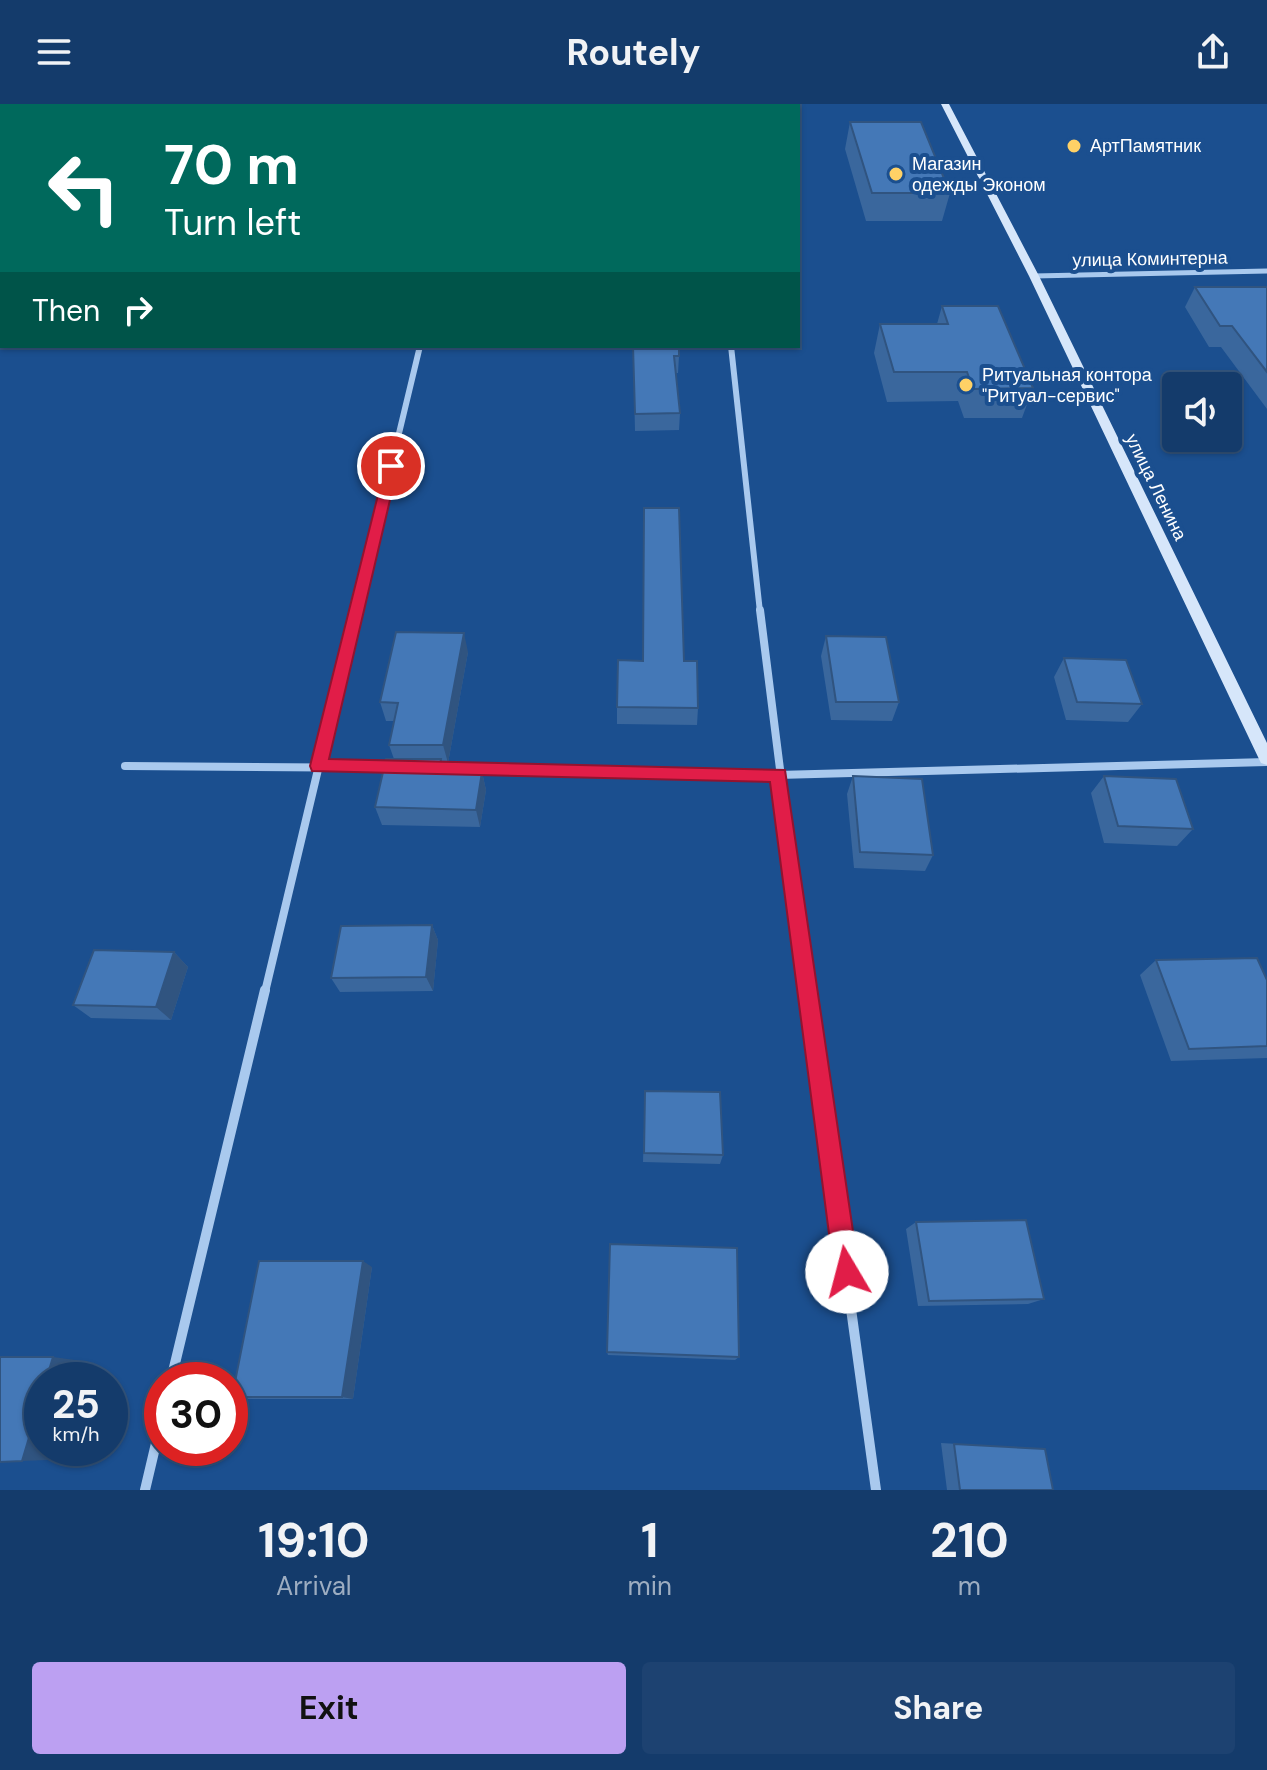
<!DOCTYPE html>
<meta charset="utf-8">
<style>
body{margin:0;font-family:"DM Sans",sans-serif;background:#1d4271;color:#f1f3f6;height:100vh;display:flex;flex-direction:column;font-size:30px;white-space:nowrap}
*{box-sizing:border-box;margin:0}
p{font-size:26px;color:#9dadc1}
.icon{flex:none;width:44px;height:44px;fill:none;stroke:currentColor;stroke-width:2;stroke-linecap:round;stroke-linejoin:round}
.map{position:relative;height:1386px;overflow:hidden}
.sheet{display:flex;flex-direction:column;background:#143b6b;flex:1}
.sheet>*{flex:none}
.top-card{position:absolute;left:0px;top:0px;width:800px;height:244px;box-shadow:0 2px 6px #0004,0 0 0 2px #33557e;background:#00695c;color:#fff;overflow:hidden}
.fabs{position:absolute;left:1162px;top:268px;display:grid;gap:16px}
.fabs a{display:grid;place-items:center;width:80px;height:80px;border-radius:8px;background:#143b6b;box-shadow:0 2px 6px #0004,0 0 0 2px #33557e;font-size:40px}
.speed{position:absolute;left:24px;top:1258px;display:flex;gap:16px;font-size:40px;font-weight:700;text-align:center}
.speed>*{display:grid;place-content:center;width:104px;height:104px;border-radius:50%;background:#143b6b;box-shadow:0 2px 6px #0004,0 0 0 2px #33557e;line-height:1}
.speed small{font-size:20px;font-weight:400}
.speed .limit{border:12px solid #d22;background:#fff;color:#111}
.pin{position:absolute;display:grid;place-items:center;width:68px;height:68px;color:#fff;margin:-34px;border:4px solid #fff;border-radius:50%;box-shadow:0 2px 8px #0007}
.me{position:absolute;width:88px;margin:-44px;rotate:352deg;stroke-linejoin:round;filter:drop-shadow(0 0 6px #0008)}
.turn{display:flex;align-items:center;gap:28px;height:168px;padding:0 32px;font-size:36px}
.turn .icon{width:104px;height:104px;stroke-width:2.5}
.turn b{display:block;font-size:56px;line-height:68px}
.then{display:flex;align-items:center;height:76px;padding:0 32px;background:#0003;gap:16px;font-size:30px}
.eta{display:flex;justify-content:space-evenly;align-items:center;height:136px;text-align:center}
.eta b{font-size:48px;font-weight:700;line-height:56px}
.cta{display:flex;gap:16px;margin-top:auto;padding:16px 32px}
.cta a{flex:1;height:92px;border-radius:8px;background:#bca0f2;color:#111;font-size:32px;font-weight:700;line-height:92px;text-align:center}
.cta a+a{background:#1d4271;color:#f1f3f6}
header{display:flex;justify-content:space-between;align-items:center;height:104px;padding:0 32px;background:#143b6b;font-size:36px;font-weight:700}
.map>svg:first-child{display:block}
.lines{fill:none;stroke-linecap:round;stroke-linejoin:round}
.street-far3{stroke:#a9c9ee;stroke-width:5}
.street-far2{stroke:#a9c9ee;stroke-width:6}
.street-far1{stroke:#a9c9ee;stroke-width:8}
.street{stroke:#a9c9ee;stroke-width:10}
.secondary{fill:#d6e6fa;fill-rule:evenodd}
.rail-casing{stroke:#fff;stroke-width:5}
.rail{stroke:#1b4f8f;stroke-width:3;stroke-dasharray:10;stroke-linecap:butt}
.wall{fill:#3a679d}
.shaded-wall{fill:#305480}
.building{fill:#4478b7;stroke:#305480;stroke-width:2}
.route{fill:#e11d48;stroke:#92132f;stroke-width:2}
.poi-dot{fill:#ffd166;stroke:#1b4f8f;stroke-width:3}
.labels{text-anchor:middle;dominant-baseline:central;stroke-width:8;stroke-linejoin:round;paint-order:stroke}
.far-poi-label{font-size:18px;fill:#fff;stroke:#1b4f8f;text-anchor:start}
.far-street-label{font-size:18px;fill:#fff;stroke:#1b4f8f}
</style>
<header><svg class="icon" aria-label="menu" viewBox="0 0 24 24"><path d="M4 6h16M4 12h16M4 18h16"/></svg>Routely<svg class="icon" aria-label="share" viewBox="0 0 24 24"><path d="M12 15V3M7 8l5-5 5 5M5 13v7h14v-7"/></svg></header>
<div class="map">
<svg width="1267" height="1386" viewBox="0 0 1267 1386">
<rect width="100%" height="100%" fill="#1b4f8f"/>
<g class="lines">
<!-- street-far3 -->
<path class="street-far3" d="M1034 172 1267 167"/>
<!-- street-far2 -->
<path class="street-far2" d="M731 242 760 508
M356 508 420 242"/>
<!-- street-far1 -->
<path class="street-far1" d="M760 506 808 888
M125 662 394 664
M436 664 778 671 1267 658
M265 888 356 506"/>
<!-- street -->
<path class="street" d="M807 886 876 1386
M171 1276 265 886
M145 1386 162 1314"/>
<!-- secondary -->
<path class="secondary" d="M941 0H949L1039 172 1267 639V661L1261 659 1259 655 1029 172Z"/>
<!-- rail casing -->
<g class="rail-casing">
<path id="rail" d="M47 2 50 0
M0 116 2 113"/>
</g>
<!-- rail -->
<use href="#rail" class="rail"/>
</g>
<!-- wall -->
<path class="wall" d="M850 18 950 89 942 117H866L845 45Z
M1195 183H1267V305L1221 243H1209L1185 203Z
M942 202 1033 284 1022 314H964L958 297 887 298 874 249 880 220H937Z
M633 242 679 252 678 269H676L680 309 679 326 635 327Z
M826 532 899 598 892 617 831 616 821 552Z
M468 548 448 659H442L444 668H482L486 686 480 723 382 721 375 703 394 655 389 641 394 617H386L380 598Z
M1064 554 1142 600 1128 618 1066 616 1054 573Z
M684 557 698 604 697 621 617 620V603Z
M853 672 933 751 925 767 854 764 847 690Z
M1104 672 1193 725 1177 742 1104 739 1091 689Z
M432 821 438 836 433 887 340 888 331 874Z
M174 848 188 863 171 916 91 914 73 901Z
M1156 856 1267 876V954L1171 957 1140 871Z
M645 987 723 1051 720 1060 643 1058Z
M916 1118 1044 1195 1028 1200 918 1202 906 1125Z
M372 1163 353 1295H247L232 1293Z
M607 1248 739 1253 735 1256 608 1251Z
M941 1339 1045 1345 1053 1386H947Z"/>
<!-- shaded-wall -->
<path class="shaded-wall" d="M464 529 468 548 448 659 443 641Z
M441 655 446 673 439 667Z
M482 668 486 686 480 723 476 706Z
M432 821 438 836 433 887 426 873Z
M174 848 188 863 171 916 156 903Z
M363 1157 372 1163 353 1295 342 1293Z
M53 1253 75 1256 70 1276H46Z
M42 1290V1344H50L47 1356 22 1357Z"/>
<!-- building -->
<path class="building" d="M850 18H921L950 89H872Z
M1195 183H1267V268L1232 222H1220Z
M942 202H998L1033 284 973 285 967 268H894L880 220H948Z
M633 242H679V252H674L680 309 635 310Z
M644 404H679L684 557H697L698 604 617 603 618 556 643 557Z
M396 528 464 529 443 641H389L398 599 380 598Z
M826 532 886 533 899 598H836Z
M1064 554 1126 556 1142 600 1077 598Z
M386 655H441L439 667 482 668 476 706 375 703Z
M853 672 922 675 933 751 860 748Z
M1104 672 1176 675 1193 725 1118 722Z
M432 821 426 873 331 874 341 822Z
M94 846 174 848 156 903 73 901Z
M1257 854 1267 876V942L1189 945 1156 856Z
M645 987 720 988 723 1051 644 1049Z
M1026 1116 1044 1195 929 1197 916 1118Z
M610 1140 737 1144 739 1253 607 1248Z
M259 1157H363L342 1293H232Z
M0 1253H53L46 1276H42V1290L22 1357 0 1358Z
M954 1340 1045 1345 1053 1386H960Z"/>
<!-- route -->
<path class="route" d="M386 359 398 362 329 655 785 666 859 1168 855 1177 847 1181 838 1177 834 1168 770 678 312 667 310 662Z"/>
<!-- markers -->
<g class="poi-dot">
<circle cx="1074" cy="42" r="8"/>
<circle cx="896" cy="70" r="8"/>
<circle cx="966" cy="281" r="8"/>
</g>
<g class="labels">
<!-- far-poi labels -->
<g class="far-poi-label">
<text x="1090" y="42">АртПамятник</text>
<text x="912" y="60">Магазин<tspan x="912" dy="21">одежды Эконом</tspan></text>
<text x="982" y="271">Ритуальная контора<tspan x="982" dy="21">"Ритуал-сервис"</tspan></text>
</g>
<!-- far-street labels -->
<g class="far-street-label">
<text transform="translate(1150 155) rotate(-1)">улица Коминтерна</text>
<text transform="translate(1156 383) rotate(64)">улица Ленина</text>
</g>
</g>
</svg>
<div class="fabs">
<a><svg class="icon" aria-label="sound" viewBox="0 0 24 24"><path d="M4 9h4l5-4v14l-5-4H4zM17 9q2 3 0 6"/></svg></a>
</div>
<div class="speed"><div>25<small>km/h</small></div><div class="limit">30</div></div>
<div class="pin" style="left:391px;top:362px;background:#d93025"><svg class="icon" aria-label="arrive" viewBox="0 0 24 24"><path d="M6 21V4h12l-3 4 3 4H6"/></svg></div>
<svg class="me" style="left:847px;top:1168px" viewBox="-20 -20 40 40"><circle r="19" fill="#fff"/><path d="M0-13L10 11 0 6-10 11z" fill="#e11d48"/></svg>
<div class="top-card">
<div class="turn"><svg class="icon" aria-label="left" viewBox="0 0 24 24"><path d="M17 20v-9H6M10 6l-5 5 5 5"/></svg><div><b>70 m</b>Turn left</div></div>
<div class="then">Then<svg class="icon" aria-label="right" viewBox="0 0 24 24"><path d="M7 20v-9h11M14 6l5 5-5 5"/></svg></div>
</div>
</div>
<section class="sheet">
<div class="eta">
<div><b>19:10</b><p>Arrival</p></div>
<div><b>1</b><p>min</p></div>
<div><b>210</b><p>m</p></div>
</div>
<div class="cta"><a>Exit</a><a>Share</a></div>
</section>
